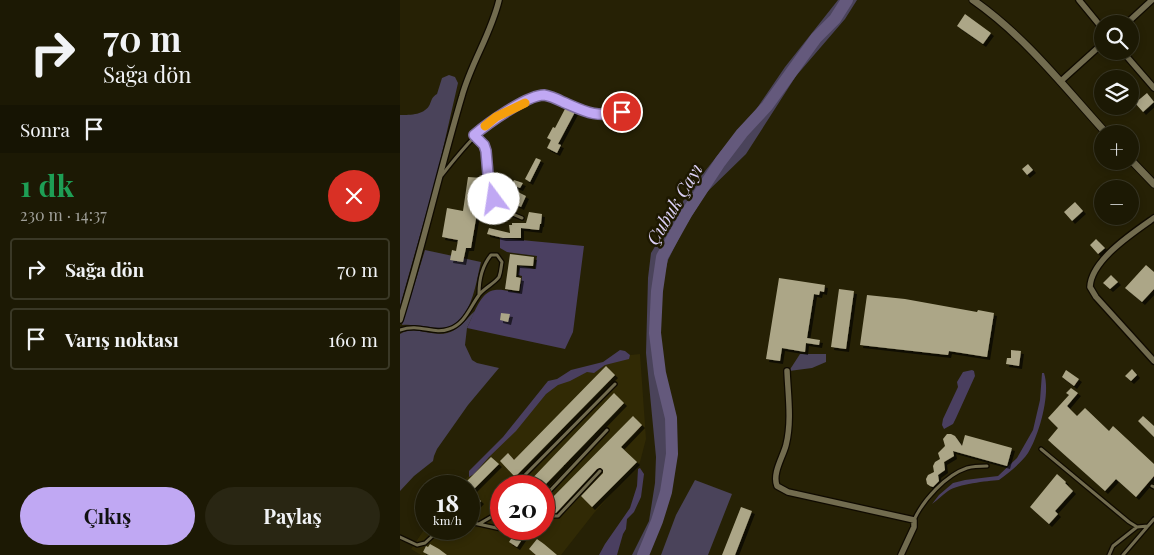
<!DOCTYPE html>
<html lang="tr">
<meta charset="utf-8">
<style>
body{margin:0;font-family:"Playfair Display",serif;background:#292613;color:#f1f3f6;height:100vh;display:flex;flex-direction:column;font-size:19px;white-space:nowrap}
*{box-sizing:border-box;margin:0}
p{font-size:16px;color:#a0a09a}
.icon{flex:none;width:28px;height:28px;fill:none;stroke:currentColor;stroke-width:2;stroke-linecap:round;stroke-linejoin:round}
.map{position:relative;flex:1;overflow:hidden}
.drawer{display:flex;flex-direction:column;background:#1c1904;width:400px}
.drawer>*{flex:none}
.guide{background:#1c1904;color:#f1f3f6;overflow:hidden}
.buttons{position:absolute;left:694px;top:15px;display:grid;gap:10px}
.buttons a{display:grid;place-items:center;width:45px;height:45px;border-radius:50%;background:#1c1904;box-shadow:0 2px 8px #0003,0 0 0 1px #3a3826;font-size:25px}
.speed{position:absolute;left:15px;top:475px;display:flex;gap:10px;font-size:25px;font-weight:700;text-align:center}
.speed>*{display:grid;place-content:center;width:65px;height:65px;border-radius:50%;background:#1c1904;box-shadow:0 2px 8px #0003,0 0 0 1px #3a3826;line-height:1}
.speed small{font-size:12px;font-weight:400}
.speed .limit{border:8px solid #d22;background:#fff;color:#111}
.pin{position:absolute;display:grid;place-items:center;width:42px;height:42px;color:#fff;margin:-21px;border:2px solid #fff;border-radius:50%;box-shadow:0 1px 5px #0007}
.me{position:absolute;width:55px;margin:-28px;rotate:346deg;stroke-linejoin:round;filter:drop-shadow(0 0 4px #0008)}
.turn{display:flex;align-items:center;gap:18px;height:105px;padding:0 20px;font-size:22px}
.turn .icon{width:65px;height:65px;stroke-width:2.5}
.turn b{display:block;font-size:35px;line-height:42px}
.then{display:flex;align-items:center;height:48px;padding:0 20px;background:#0003;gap:10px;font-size:19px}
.round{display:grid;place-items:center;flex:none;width:52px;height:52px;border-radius:26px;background:#292613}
.headline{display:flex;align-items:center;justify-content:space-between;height:85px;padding:0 20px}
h1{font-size:30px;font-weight:700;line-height:38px;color:#1e9e55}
.action{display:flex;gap:10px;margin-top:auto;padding:10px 20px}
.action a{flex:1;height:58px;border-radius:30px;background:#c0a8f3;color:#111;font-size:20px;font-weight:700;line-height:58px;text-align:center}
.action a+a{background:#292613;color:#f1f3f6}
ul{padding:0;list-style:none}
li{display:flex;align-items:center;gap:15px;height:62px;margin:0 10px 8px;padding:0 10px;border:2px solid #3a3826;border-radius:5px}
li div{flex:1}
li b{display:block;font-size:19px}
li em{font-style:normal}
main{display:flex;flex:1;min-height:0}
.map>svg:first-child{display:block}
.built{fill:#312a05;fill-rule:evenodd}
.green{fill:#4a435a}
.forest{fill:#4a3f60}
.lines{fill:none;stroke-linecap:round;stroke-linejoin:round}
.river{stroke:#64597c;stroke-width:12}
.building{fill:#aca687;filter:url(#shadow)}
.service-casing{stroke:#0f0a00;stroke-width:5.5}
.minor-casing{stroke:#0f0a00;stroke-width:8}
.tertiary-casing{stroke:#0f0a00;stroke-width:9}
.service{stroke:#726c4f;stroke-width:3}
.minor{stroke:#726c4f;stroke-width:5.5}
.tertiary{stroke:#726c4f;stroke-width:7}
.route-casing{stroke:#7d6d9e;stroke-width:12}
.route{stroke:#c0a8f3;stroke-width:9}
.slow{stroke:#f59e0b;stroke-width:9}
.labels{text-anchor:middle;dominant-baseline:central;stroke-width:5;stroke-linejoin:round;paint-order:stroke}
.water-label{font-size:18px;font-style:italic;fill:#dcd1f6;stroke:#1d1800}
</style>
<main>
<section class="drawer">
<div class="guide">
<div class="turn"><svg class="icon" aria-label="right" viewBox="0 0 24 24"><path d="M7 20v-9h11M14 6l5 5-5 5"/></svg><div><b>70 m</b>Sağa dön</div></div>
<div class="then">Sonra<svg class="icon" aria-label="arrive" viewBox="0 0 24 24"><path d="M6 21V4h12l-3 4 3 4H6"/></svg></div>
</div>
<div class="headline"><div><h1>1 dk</h1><p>230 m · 14:37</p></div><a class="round" style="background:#d93025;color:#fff"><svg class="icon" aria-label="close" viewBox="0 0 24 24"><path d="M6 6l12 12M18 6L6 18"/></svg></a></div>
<ul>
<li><svg class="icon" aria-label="right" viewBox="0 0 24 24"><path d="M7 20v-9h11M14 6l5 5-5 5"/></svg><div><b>Sağa dön</b></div><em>70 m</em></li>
<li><svg class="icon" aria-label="arrive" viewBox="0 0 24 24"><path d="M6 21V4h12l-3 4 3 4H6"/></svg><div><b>Varış noktası</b></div><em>160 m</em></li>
</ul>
<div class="action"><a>Çıkış</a><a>Paylaş</a></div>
</section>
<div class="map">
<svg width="754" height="555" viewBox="0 0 754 555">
<defs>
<filter id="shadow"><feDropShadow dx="3" dy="3" stdDeviation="0" flood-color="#0009"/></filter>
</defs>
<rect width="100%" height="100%" fill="#262105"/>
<!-- built -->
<path class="built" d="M240 354 246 439 240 462 194 513 161 555H21L11 549 26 527V529H69V486H59L121 421 145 384 222 356ZM101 486H144V529H101Z"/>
<!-- green -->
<path class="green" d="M438 0H457L445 19 396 76 346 154 306 193 283 230 268 260 261 288 260 329 263 364 277 434V448L276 463 267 501 247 555H232L249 521 255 483 256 457 246 353 248 278 251 253 290 190 321 151 353 114 385 67Z
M49 75 55 77 58 83 37 175 0 306V115C11 115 25 115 30 104 32 99 32 97 37 94L42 78Z
M25 250 81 262C75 286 71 330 37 328 25 327 14 324 2 325Z
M75 311 67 328 65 345 72 360 77 363 99 368 68 405 37 449 34 456 33 461 14 476 0 491V334C15 325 31 337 47 333 58 331 67 318 75 311Z
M400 354H426V362L412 368 389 371Z
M295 480 332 494 308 555H261L276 515Z"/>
<!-- forest -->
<path class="forest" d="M100 238 184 246 173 332 165 349 67 328C73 317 80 291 95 290 103 289 112 292 120 293L122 276 118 275 120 266 135 269 137 256 107 252 100 248Z
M220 350 225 351 230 355 229 359 205 365 194 373 187 372 170 381 158 385 146 394 116 431 89 457 74 474 69 477V471L103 437 148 381 157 379 171 370 203 362Z
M572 370 574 371 575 376 556 418 553 424 544 429 542 425 543 419 558 387 557 382 563 372Z
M642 373H644C651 394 639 435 628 453 621 463 609 473 599 480 587 481 558 484 548 491 542 495 538 500 532 504L539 495 553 483 565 480 598 476 617 458 633 430 640 400Z
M240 468 244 474 241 497 234 512 227 519 226 529 223 534 217 555H199L205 544 230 508 237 486 238 469Z"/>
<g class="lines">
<!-- river -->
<path class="river" d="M243 555 257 521 266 492 272 454 271 418 260 373 255 333 257 291 262 257 286 214 320 162 342 133 367 106 416 38 435 19 447 0"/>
</g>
<!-- building -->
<path class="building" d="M565 14 591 33 583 44 557 26Z
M702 92V107L695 99Z
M747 93 754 102 743 112 735 103Z
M166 107 175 112 158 144 161 145 157 153 147 148 151 140 147 138 153 127 155 128Z
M136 158 141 160 130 182 125 179Z
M628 164 633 170 627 175 622 169Z
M68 177 83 178 71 248H66L63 262 50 260 52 250 56 251 58 240 42 237 47 208 63 211Z
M114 180 123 183 120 188 112 185Z
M116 191 126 196 121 207 111 202Z
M675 202 683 211 672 221 664 212Z
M129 212 142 214 141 224H140L139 230 121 228V238H103L87 234 89 228 110 233 109 225H112V223H126Z
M696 239 705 248 698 254 690 245Z
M110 254 134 257 133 266 117 265 116 277 121 278 119 291 105 289Z
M746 265 754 272V289L742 302 725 288Z
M711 275 718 282 710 289 703 283Z
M379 278 425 285 424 292 420 291 419 295 414 294 407 338 420 340 419 345 406 343 405 352 382 348 380 361 366 359Z
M439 289 454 291 446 349 431 347Z
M467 295 505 299 577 312 578 310 594 313 587 357 549 351 548 355 460 345Z
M101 313 110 314 108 322 100 320Z
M611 350 621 351 619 366 606 364 607 358H611Z
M206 366 215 375 115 477 100 461 108 453 114 460Z
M732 369 737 375 731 381 725 376Z
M666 370 679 379 674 386 662 377Z
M671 388 678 393 667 406 677 416 685 408 709 431 713 426 754 464V476L736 497 716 479 705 491 648 440 658 428 648 418 669 395 666 393Z
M214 393 224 403 144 486H125Z
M233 416 242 425 221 447 237 462 192 507 181 496 203 473V470L200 468 197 469 156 513H154L146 504Z
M743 416 754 426V437L738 421Z
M547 434H551L555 436 562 446 565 435 612 448 607 466 553 451 554 456 544 462 545 470 538 475 539 481 533 487 530 486 527 484 526 479 528 475 534 472 533 466 535 462 540 459 538 453 545 446 543 439Z
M91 457 99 464 71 492 81 501 69 514V486H62Z
M657 474 666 482 665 483 673 491 655 511 658 514 649 524 630 507Z
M341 507 352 511 335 555H322Z
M115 533 123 538 117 547 109 542Z
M137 539 144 544 157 555H136L129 549Z
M30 544 39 549 47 555H29L23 552 26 546 28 547Z"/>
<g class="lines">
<!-- service casing -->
<g class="service-casing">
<path id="service" d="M74 135 84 145 86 151C91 185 83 204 122 218
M42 175C68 142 85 121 124 103 134 98 142 93 153 97 181 108 190 120 222 112
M0 330C20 323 33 335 49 329 65 324 70 307 79 295 84 288 94 284 99 277 101 272 101 267 102 262L97 255H91C82 266 79 279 79 294
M641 449 729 522 737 527 748 526
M114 486 215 384
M752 486 754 487
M144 497 207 430
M144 511 150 516H158L200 471
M514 520C523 500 546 475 567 468 574 466 581 466 587 466
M69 522 101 529
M79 524 91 517 101 505
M0 537 17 545 25 543 40 529
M709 555 713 546 737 527
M723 555 754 519"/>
</g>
<!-- minor casing -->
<g class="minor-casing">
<path id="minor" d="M679 0 702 28
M726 24 752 0
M722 51 754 88
M661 81 702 44
M754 218C734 232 691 260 690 287L696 297 754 361
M0 320C23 246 40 170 62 96 71 63 91 34 99 0
M387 371C388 395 392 421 386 445 383 457 372 473 377 486L388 492 514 520V527L501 555"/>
</g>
<!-- tertiary casing -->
<g class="tertiary-casing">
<path id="tertiary" d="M573 0C626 37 664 87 707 134
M730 159 754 184"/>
</g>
<!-- service -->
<use href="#service" class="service"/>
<!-- minor -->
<use href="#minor" class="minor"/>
<!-- tertiary -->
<use href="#tertiary" class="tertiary"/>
</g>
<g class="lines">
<!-- route casing -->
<g class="route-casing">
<path id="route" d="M94 199 89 186 86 151 84 145 74 135C87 124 127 95 144 95 151 96 157 99 163 102 186 112 196 118 222 112"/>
</g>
<!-- route -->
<use href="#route" class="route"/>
<!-- slow -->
<path class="slow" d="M85 126 96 117 125 103"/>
</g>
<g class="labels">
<!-- water labels -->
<g class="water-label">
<text transform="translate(274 204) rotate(-59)">Çubuk Çayı</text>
</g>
</g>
</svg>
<div class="buttons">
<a><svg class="icon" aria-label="search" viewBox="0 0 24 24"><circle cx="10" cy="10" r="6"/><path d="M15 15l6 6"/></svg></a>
<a><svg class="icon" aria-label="layers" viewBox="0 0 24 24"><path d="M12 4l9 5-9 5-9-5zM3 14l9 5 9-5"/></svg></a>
<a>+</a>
<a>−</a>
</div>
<div class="speed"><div>18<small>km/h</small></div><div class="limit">20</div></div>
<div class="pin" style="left:222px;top:112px;background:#d93025"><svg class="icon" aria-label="arrive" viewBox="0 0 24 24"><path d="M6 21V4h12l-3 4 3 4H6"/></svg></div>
<svg class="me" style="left:94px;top:199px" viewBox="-20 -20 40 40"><circle r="19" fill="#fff"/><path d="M0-13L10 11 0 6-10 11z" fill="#c0a8f3"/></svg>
</div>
</main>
